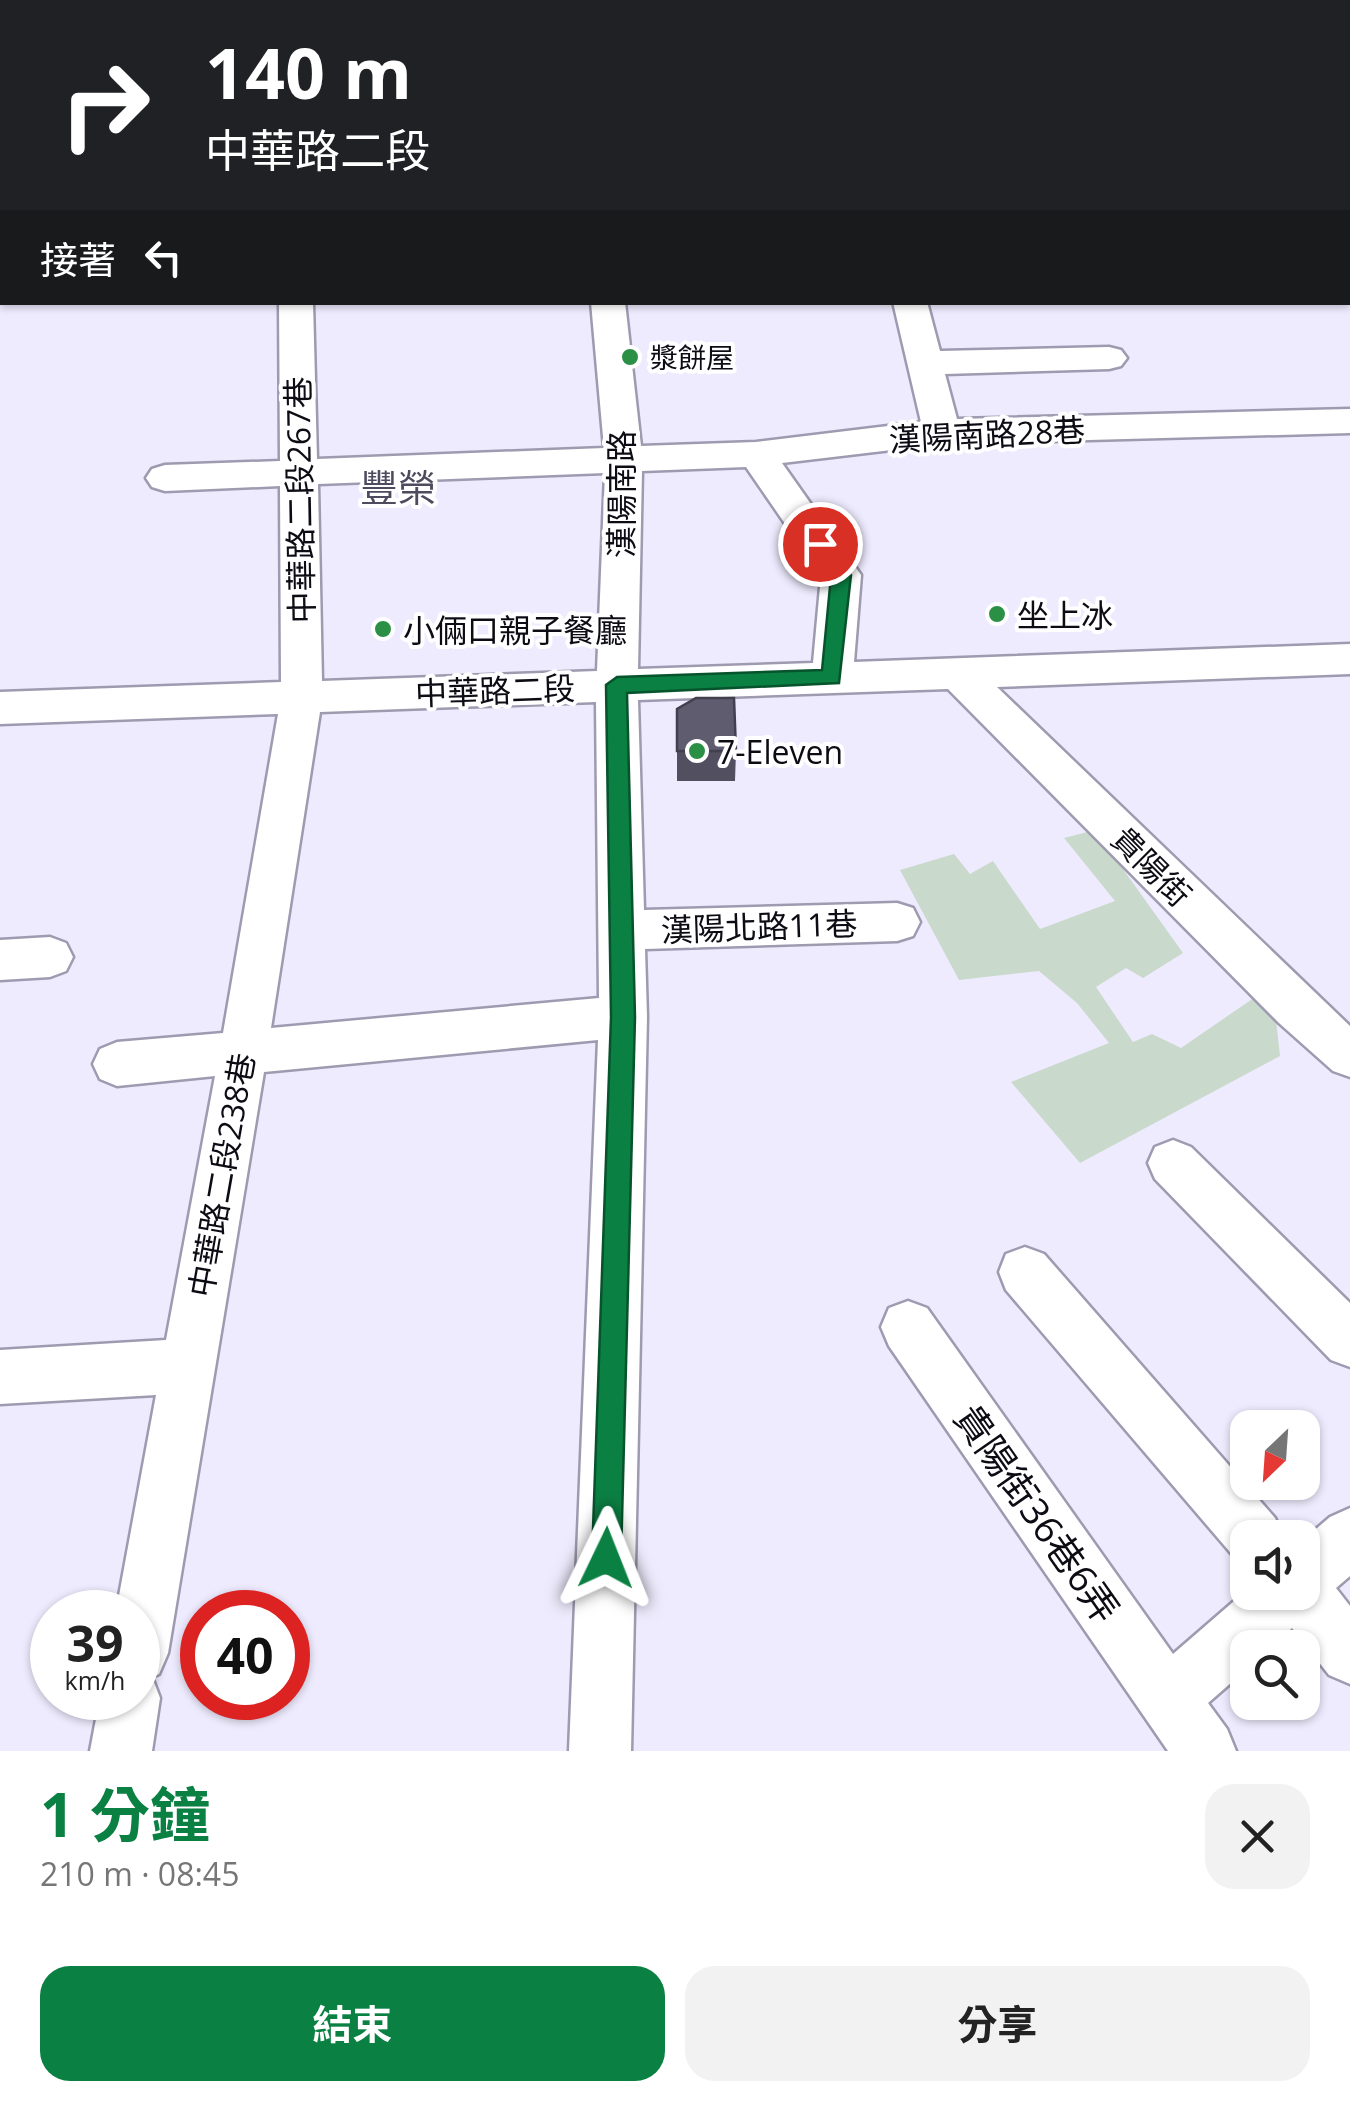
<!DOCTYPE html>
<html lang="zh-TW">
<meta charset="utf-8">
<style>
body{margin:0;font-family:"Open Sans","Noto Sans TC",sans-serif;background:#f2f2f2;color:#222;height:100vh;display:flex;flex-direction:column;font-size:38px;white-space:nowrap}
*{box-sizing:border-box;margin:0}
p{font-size:32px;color:#767676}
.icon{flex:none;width:55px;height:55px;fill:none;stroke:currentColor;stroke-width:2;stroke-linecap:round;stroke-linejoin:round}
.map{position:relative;height:1751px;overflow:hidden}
.details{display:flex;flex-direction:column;background:#fff;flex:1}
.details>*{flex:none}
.hud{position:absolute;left:0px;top:0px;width:1350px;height:305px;box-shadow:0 2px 8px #0004;background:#202124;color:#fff;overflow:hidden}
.needle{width:65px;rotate:205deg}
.controls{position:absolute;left:1230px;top:1410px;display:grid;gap:20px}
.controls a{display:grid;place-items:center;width:90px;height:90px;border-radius:20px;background:#fff;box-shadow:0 2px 8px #0004;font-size:50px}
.speed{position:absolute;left:30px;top:1590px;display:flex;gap:20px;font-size:50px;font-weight:700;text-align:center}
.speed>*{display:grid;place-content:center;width:130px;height:130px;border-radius:50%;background:#fff;box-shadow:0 2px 8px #0004;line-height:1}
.speed small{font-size:25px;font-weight:400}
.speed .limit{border:15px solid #d22;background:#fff;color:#111}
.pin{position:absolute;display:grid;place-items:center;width:85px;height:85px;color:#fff;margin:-42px;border:5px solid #fff;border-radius:50%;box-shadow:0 2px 10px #0007}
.me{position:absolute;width:110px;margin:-55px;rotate:2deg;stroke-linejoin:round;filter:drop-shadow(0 0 8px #0008)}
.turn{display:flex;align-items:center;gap:35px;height:210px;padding:0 40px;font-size:45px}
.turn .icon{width:130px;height:130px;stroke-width:2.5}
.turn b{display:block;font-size:70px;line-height:85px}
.then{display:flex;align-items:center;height:95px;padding:0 40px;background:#0003;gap:20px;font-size:38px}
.round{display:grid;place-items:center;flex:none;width:105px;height:105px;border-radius:30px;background:#f2f2f2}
.summary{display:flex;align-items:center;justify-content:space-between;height:170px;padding:0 40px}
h1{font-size:60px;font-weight:700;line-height:75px;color:#0b8043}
.button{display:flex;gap:20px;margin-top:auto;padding:20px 40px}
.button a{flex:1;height:115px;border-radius:30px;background:#0b8043;color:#fff;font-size:40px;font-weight:700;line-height:115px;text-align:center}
.button a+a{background:#f2f2f2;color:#222}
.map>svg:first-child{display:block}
.green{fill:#c9d9cb}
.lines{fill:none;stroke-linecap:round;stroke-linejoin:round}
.minor-casing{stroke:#9e9ab0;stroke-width:5}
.minor{fill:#fff;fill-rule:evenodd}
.wall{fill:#524f60}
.building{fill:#5f5c70;stroke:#42404e;stroke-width:2.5}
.route{fill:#0b8043;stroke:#07532c;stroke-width:2.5}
.poi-dot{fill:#2b9045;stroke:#fff;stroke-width:4}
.labels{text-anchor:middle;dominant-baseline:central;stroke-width:8;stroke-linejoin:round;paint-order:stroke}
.far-poi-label{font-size:28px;fill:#0d0c14;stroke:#fff;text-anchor:start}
.street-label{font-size:32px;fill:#0d0c14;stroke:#fff}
.poi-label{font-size:32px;fill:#0d0c14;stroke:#fff;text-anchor:start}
.quarter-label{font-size:38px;fill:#4e4b5f;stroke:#fff}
.near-street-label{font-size:38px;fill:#0d0c14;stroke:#fff}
</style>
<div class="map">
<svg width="1350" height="1751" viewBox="0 0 1350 1751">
<rect width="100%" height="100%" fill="#eeebfe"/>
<!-- green -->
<path class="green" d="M1095 830 1183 953 1143 978 1126 968 1096 987 1133 1042 1152 1034 1181 1048 1261 993 1275 1011 1280 1056 1080 1163 1011 1082 1109 1043 1077 1003 1039 971 959 980 900 870 954 854 970 874 993 861 1040 929 1115 901 1064 838Z"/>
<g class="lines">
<!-- minor casing -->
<g class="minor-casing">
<path id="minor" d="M416 0H445L446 2H418Z
M1160 0H1189L1190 2H1162Z
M0 96H2V114H0Z
M2 220V240L0 241V221Z
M1348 246H1350V266H1348Z
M279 302H313L317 459 604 448 591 302H625L641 446 756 442 921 422 893 302H927L940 351 1109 347 1121 350 1127 358 1121 366 1109 369 945 374 957 419 1350 409V433L942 444 782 463 861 575 854 662 1350 644V674L997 687 1350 1026V1077L1333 1071 1279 1023 948 689 638 700 644 910 897 903 913 908 920 922 913 936 897 941 645 949 647 1017 631 1751H569L598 1040 264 1072 168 1653 159 1674 152 1677 160 1698 152 1751H90L100 1698H138V1612H116L156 1395 0 1404V1350L166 1340 215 1076 117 1086 100 1079 93 1064 100 1049 117 1042 223 1033 278 714 0 724V692L281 682 280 486 165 491 152 487 146 478 152 469 165 465 280 461ZM746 467 821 576 813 663 638 669 642 471ZM605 473 597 671 322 681 318 484ZM596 702 599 998 271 1028 320 712Z
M50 937 66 943 73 957 66 971 50 977 0 980V940Z
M1173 1140 1191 1147 1350 1303V1367L1331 1360 1155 1179 1148 1163 1155 1147Z
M1025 1247 1044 1254 1275 1518 1284 1538H1248V1564L1235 1558 1006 1290 999 1272 1006 1254Z
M908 1301 927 1308 1173 1654 1248 1589V1592H1302V1541L1330 1517 1350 1508V1576L1336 1588 1350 1606V1684L1329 1675 1292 1628 1270 1648H1248V1668L1208 1703 1227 1729 1236 1751H1168L889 1346 881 1327 889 1308Z"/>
</g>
<!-- minor -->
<use href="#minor" class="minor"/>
</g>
<!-- wall -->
<path class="wall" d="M677 709 736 751 735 781H677Z"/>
<!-- building -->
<path class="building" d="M696 698H734L736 751H677V709Z"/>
<!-- route -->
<path class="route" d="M820 538 827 540 851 575 839 683 627 693 635 1017 621 1558 617 1568 606 1572 596 1568 592 1558 611 1017 606 685 617 677 822 670 831 576 810 544Z"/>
<!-- markers -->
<g class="poi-dot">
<circle cx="630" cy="357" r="10"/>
<circle cx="997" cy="614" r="10"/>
<circle cx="383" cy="629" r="10"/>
<circle cx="697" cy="751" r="10"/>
</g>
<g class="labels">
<!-- far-poi labels -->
<g class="far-poi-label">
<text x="650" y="357">漿餅屋</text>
</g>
<!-- street labels -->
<g class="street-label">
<text transform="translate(987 434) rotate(-3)">漢陽南路28巷</text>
<text transform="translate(620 494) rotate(-90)">漢陽南路</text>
<text transform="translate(299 500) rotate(-91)">中華路二段267巷</text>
<text transform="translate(495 690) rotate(-2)">中華路二段</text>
<text transform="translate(1152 866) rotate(45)">貴陽街</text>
<text transform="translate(759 926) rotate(-2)">漢陽北路11巷</text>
<text transform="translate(221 1175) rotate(-80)">中華路二段238巷</text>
</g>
<!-- poi labels -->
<g class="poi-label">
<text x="1017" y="614">坐上冰</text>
<text x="403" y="629">小倆口親子餐廳</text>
<text x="717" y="751">7-Eleven</text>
</g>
<!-- quarter labels -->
<g class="quarter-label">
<text x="398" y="487">豐榮</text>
</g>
<!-- near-street labels -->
<g class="near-street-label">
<text transform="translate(1038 1513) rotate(55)">貴陽街36巷6弄</text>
</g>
</g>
</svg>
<div class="controls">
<a><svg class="needle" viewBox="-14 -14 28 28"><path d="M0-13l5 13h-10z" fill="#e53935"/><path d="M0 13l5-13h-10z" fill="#767676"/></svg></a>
<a><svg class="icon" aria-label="sound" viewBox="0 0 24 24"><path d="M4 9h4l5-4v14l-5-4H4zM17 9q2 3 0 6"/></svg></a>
<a><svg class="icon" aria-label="search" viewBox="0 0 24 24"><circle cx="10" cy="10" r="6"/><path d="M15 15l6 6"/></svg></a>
</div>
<div class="speed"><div>39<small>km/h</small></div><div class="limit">40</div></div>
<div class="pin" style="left:820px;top:544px;background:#d93025"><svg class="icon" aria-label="arrive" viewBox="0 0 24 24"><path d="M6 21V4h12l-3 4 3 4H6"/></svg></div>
<svg class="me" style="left:606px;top:1558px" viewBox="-20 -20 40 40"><path d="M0-17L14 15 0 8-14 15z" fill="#0b8043" stroke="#fff" stroke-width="4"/></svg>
<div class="hud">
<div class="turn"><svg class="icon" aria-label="right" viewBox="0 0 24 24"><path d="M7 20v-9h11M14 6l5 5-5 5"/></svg><div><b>140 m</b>中華路二段</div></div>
<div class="then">接著<svg class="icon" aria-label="left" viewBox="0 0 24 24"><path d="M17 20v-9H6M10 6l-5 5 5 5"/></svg></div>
</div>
</div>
<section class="details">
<div class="summary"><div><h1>1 分鐘</h1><p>210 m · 08:45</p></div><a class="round"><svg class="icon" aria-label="close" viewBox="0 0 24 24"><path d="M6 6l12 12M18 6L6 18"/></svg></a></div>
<div class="button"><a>結束</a><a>分享</a></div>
</section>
